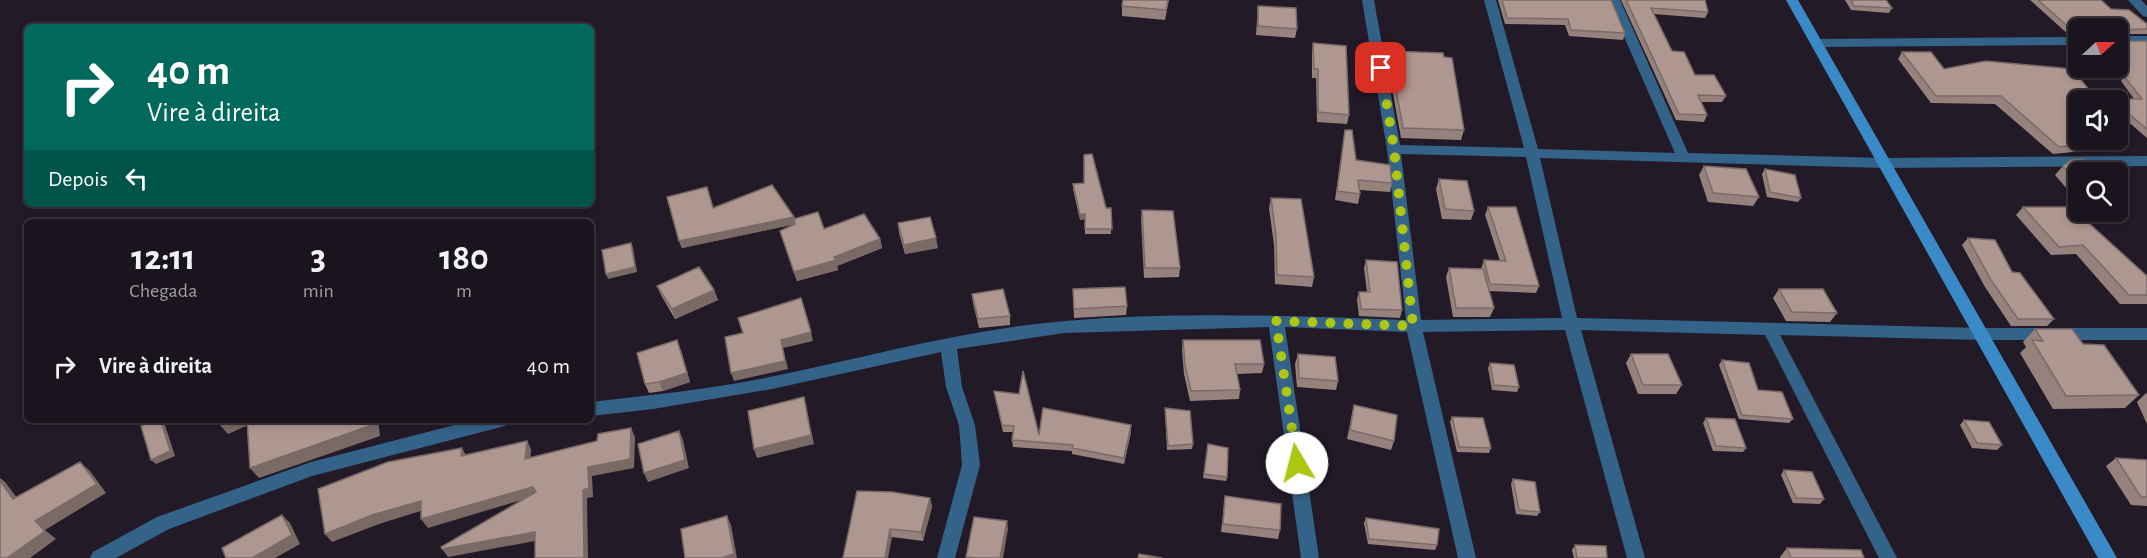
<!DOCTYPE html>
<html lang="pt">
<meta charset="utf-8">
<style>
body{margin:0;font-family:"Alegreya Sans",sans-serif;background:#231d27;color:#f1f3f6;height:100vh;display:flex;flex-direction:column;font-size:22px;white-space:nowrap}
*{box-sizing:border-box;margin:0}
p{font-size:20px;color:#9f9ea4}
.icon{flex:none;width:33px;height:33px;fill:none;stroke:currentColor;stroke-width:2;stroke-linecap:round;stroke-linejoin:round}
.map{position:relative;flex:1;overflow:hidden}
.panel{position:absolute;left:24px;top:219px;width:570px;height:204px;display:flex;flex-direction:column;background:#1a141e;border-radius:9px;box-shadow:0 3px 9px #0003,0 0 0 2px #38333c}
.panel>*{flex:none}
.guide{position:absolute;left:24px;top:24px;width:570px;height:183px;border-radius:9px;box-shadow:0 3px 9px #0003,0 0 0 2px #38333c;background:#00695c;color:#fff;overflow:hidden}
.needle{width:39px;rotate:69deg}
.tools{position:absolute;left:2068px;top:18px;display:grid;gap:12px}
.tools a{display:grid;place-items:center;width:60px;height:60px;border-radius:9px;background:#1a141e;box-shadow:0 3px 9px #0003,0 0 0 2px #38333c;font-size:30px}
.pin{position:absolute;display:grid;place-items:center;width:51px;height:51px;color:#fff;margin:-26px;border-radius:12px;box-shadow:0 3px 9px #0006}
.me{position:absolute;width:66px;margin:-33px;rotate:352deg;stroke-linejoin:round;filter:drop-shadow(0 0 4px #0008)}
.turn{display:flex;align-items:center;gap:21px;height:126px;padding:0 24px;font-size:27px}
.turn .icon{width:78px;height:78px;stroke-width:2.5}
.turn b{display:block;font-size:42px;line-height:51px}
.then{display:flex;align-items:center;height:57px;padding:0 24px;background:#0003;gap:12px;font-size:22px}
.eta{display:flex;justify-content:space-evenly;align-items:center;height:102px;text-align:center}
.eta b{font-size:36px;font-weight:700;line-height:42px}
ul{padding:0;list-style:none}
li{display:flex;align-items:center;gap:18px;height:90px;padding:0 24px}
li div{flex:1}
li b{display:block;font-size:22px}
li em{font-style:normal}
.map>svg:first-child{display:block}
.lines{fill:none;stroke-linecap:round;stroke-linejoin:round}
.street{fill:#346389;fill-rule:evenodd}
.secondary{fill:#398ac7;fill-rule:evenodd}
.wall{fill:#96827c}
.shaded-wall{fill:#7a6a65}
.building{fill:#ae9790;stroke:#7a6a65;stroke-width:1.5}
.route{stroke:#acc612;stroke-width:10;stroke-dasharray:0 18}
</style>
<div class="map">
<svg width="2147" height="558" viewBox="0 0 2147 558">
<rect width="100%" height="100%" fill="#231a28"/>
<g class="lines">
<!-- street -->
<path class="street" d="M1362 0H1374L1400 145 1524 148 1484 0H1496L1538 149 1675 153 1608 0H1620L1688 153 1883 158 2147 156V166L1883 168 1540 158 1577 318 1981 328H2147V340H1981L1780 335 1897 558H1879L1765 335 1581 330 1645 558H1627L1565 330 1423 332 1476 558H1458L1407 332 1285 327 1319 558H1301L1269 327 1064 333 957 349 962 387 975 425 980 465 955 558H937L962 465 959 425 946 387 941 352 772 389 653 409 591 416V402C652 395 715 389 775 376 871 356 967 329 1065 321 1178 311 1292 316 1406 320L1387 149ZM1401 154 1526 157 1562 318 1421 320Z
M2128 0H2141L2147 6V17L2143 16Z
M2118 36H2147V44H2118Z
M2079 37V45L1818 47 1812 43 1818 39Z
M474 420H509L507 425 501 427 312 476 169 529 116 558H90L93 552 157 517 311 462Z"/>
<!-- secondary -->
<path class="secondary" d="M1786 0H1798L2117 558H2098Z"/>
</g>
<!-- wall -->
<path class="wall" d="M1169 0 1165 20 1122 16V6Z
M1498 0H1611L1625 33 1623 40 1569 36 1565 25 1505 24Z
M1621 0H1705L1708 12 1705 18 1654 14 1672 51 1695 75 1726 96 1722 102H1701L1707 115 1704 122 1676 120Z
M1845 0H1886L1892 8 1889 13 1851 10Z
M2030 0H2101L2111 9 2147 24V34H2120V39L2122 41H2147V138L2118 113V100H2110L2111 99H2134L2121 81 2122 78 2114 68H2118V28H2079V35H2069Z
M1258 6 1297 29 1295 38 1256 35Z
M1313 43 1349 115 1347 124 1317 122 1316 78H1312V52Z
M1389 51 1464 130 1461 140 1401 138 1387 60Z
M1902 52 1944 69 2128 139 2121 147 2053 154 1995 104 1931 103 1898 59Z
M1345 130 1356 160 1392 183 1390 192 1360 190V194L1358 204 1335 200Z
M1704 166 1759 197 1753 206 1708 202 1699 175Z
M2063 166 2079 172V203L2055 175Z
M1765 169 1801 198 1798 202 1767 197 1762 174Z
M1439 179 1474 211 1471 220 1442 219 1436 189Z
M1073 184 1106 208H1111V234H1085V219L1080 220 1073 189Z
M1271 198 1314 277 1312 287 1275 284 1274 245 1269 208Z
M1488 207 1539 286 1536 293 1489 291 1494 308 1490 317H1453L1446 277 1449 268 1481 269 1484 260 1500 261 1485 215Z
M2023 207 2147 276V304H2120L2076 254 2051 255 2016 215Z
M713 208 795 219 824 229 880 239 882 248 837 266 838 270 797 281 780 231 795 224 682 248 679 241Z
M1142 210 1180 268 1179 277 1144 278 1141 219Z
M2086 212H2118L2115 215 2091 218Z
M898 223 938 248 905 254 899 233Z
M1968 238 2012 272 2054 319 2047 326H2011L1985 287 1962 245Z
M1366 260 1402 310 1400 318 1359 316 1357 299 1359 292H1367L1364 268Z
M657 286 714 290 718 300 675 319 661 295Z
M1073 289 1127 306 1126 315 1074 318Z
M1779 289 1837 313 1830 322 1786 321 1773 298Z
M972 294 1010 316V325L979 328 973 303Z
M2035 329 2083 344 2139 395 2125 408 2053 409 2020 353 2026 347 2023 342Z
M1183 340 1264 364 1262 373 1237 374 1240 390 1239 399 1190 401 1184 374 1182 350Z
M681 350 690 382 663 391 649 393 645 384Z
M1298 354 1338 381 1336 390 1297 387 1295 364Z
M1631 354 1682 385 1676 394H1638L1626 363Z
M1722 360 1793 419 1789 423 1739 419 1719 365Z
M1490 363 1519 387 1517 392 1492 390 1488 368Z
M994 391 1019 394 1039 435 1131 425V432L1124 464 1072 454V451L1013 447 1012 440 1013 432H1003L995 397Z
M2146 393 2147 394V424L2137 402Z
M1354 405 1394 441 1391 450 1347 439 1352 414Z
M1165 408 1193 444 1192 449 1167 450Z
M1452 417 1491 448 1489 453 1457 452 1450 422Z
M1706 418 1746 448 1743 452 1713 451 1703 423Z
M1964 420 2002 445 1997 450 1972 448 1960 425Z
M1208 444 1227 477 1226 481 1203 478Z
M2116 458 2147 460V506L2131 505 2106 466Z
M1784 470 1824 499 1820 504 1793 503 1781 475Z
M1513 479 1540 512 1537 516 1516 514 1511 484Z
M857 491 930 498 932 507 923 541 892 537Z
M1225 496 1280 530 1278 539 1221 532Z
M1366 518 1437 545 1435 550 1368 544 1364 523Z
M1575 545 1607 558H1574L1572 550Z
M1787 548 1864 558H1780V557Z"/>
<!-- shaded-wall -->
<path class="shaded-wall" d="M1085 214V219L1080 220V215Z
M794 217 796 224 682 248 679 241Z
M936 238 938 248 905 254 904 245Z
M880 239 882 248 837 266 838 270 797 281 794 272Z
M631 243 633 248 637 272 608 279 606 274Z
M591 259 595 273 591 274Z
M714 290 718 300 675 319 672 309Z
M811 332 813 341 783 348 788 369 734 381 731 373 781 340Z
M591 337 593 346 591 347Z
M677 340 690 382 663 391 659 382Z
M804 397 814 444 757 458 754 449Z
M161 420H163L164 422 175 456 156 464 151 460Z
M226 420H254L255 422 228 434 218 423Z
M372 420H378L380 436 259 478 250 468Z
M1131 425V432L1124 464V458Z
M631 428 635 437 634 468 592 476 593 497 587 498 588 558H584L583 490 588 467Z
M679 431 683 440 689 468 648 482 644 473Z
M527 441 531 449 530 468 525 459Z
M462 448 467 457 461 456Z
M80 462 90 471 106 493 45 530 56 539 30 558H7L35 521Z
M0 478 5 482 24 507 13 499 0 481Z
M533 487 538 495 428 528 421 519Z
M930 498 932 507 923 541 921 532Z
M421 501 427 509 379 524 332 542 325 534 372 515Z
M282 515 290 523 300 544 275 558H252Z
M727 516 731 525 737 558H721Z
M1007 521 1008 529 1003 558H1000Z
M890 529 892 537 888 558H885Z
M535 532 540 540 448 557 442 549Z"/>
<!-- building -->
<path class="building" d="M1123 0H1168L1166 10 1122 6Z
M1502 0H1611L1625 33 1571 30 1568 19 1507 18Z
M1626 0H1705L1708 12 1651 8 1672 51 1684 52 1695 75H1714L1726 96 1698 95 1707 115 1679 114Z
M1851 0H1886L1892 8 1854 6Z
M2038 0H2101L2111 9 2129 10 2147 24V29L2120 30V39L2122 41H2147V129L2118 105V100H2112L2111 99H2142L2124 76H2128L2118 63V28H2079V30H2072Z
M1258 6 1296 8 1297 29 1258 26Z
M1313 43 1346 46 1349 115 1318 112V69H1314Z
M1389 51 1443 53 1444 57 1452 58 1464 130 1403 128Z
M1902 52H1931L1944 69 1986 61 2072 69 2095 97H2102L2104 100H2079V140H2118V123L2128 139 2059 147 2001 96H1936Z
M1345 130H1352L1356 160 1390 165 1392 183 1358 180 1360 194 1337 191Z
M1092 154 1106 208H1111L1112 229H1085V214L1080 215 1073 184 1084 183V155Z
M2082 159 2094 172H2079V185L2063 166 2071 160Z
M1704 166 1746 169 1759 197 1713 193Z
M1765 169 1795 175 1801 198 1770 192Z
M1439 179 1467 181 1474 211 1445 209Z
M772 185 794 217 679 241 667 197 707 187 713 208Z
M1271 198 1301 199 1314 277 1277 275 1276 236Z
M2118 200 2123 206H2118Z
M1488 207H1516L1539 286 1490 284 1484 260 1506 261Z
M2023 207H2071L2147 276V295H2129L2083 245 2059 247Z
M1142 210 1173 211 1180 268H1145Z
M818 212 824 229 864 214 880 239 834 257 836 260 794 272 780 231 795 224 794 219Z
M930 217 936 238 904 245 898 223Z
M1968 238 1995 240 2012 272 2020 273 2054 319H2018L1991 280Z
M631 243 635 267 606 274 602 250Z
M1366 260 1397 262 1402 310 1361 309 1359 292H1370Z
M699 267 714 290 672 309 657 286Z
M1449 268 1483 269 1494 308H1456Z
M1125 287 1127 306 1074 309 1073 289Z
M1003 289 1010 316 978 319 972 294Z
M1779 289H1823L1837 313 1792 312Z
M801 298 811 332 781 340 785 361 731 373 725 337 743 333 738 318Z
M2035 329H2072L2083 344 2104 345 2139 395 2066 396 2032 340 2043 341Z
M677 340 687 373 659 382 645 384 637 353Z
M1183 340H1260L1264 364H1235L1240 390 1191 391 1185 365Z
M1298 354 1335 357 1338 381 1299 378Z
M1631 354H1668L1682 385H1643Z
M1722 360 1749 363 1758 390 1782 392 1793 419 1742 415Z
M1490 363 1514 365 1519 387 1494 385Z
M1023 371 1039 435 1043 408 1131 425 1124 458 1072 448 1073 445 1012 440 1014 426 1002 425 994 391 1019 394Z
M804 397 811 435 754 449 748 411Z
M1354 405 1397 415 1394 441 1350 430Z
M1165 408 1190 411 1193 444 1168 446Z
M1452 417 1483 418 1491 448 1459 447Z
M1706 418 1735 419 1746 448 1716 446Z
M153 420H161L170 451 151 460 141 426Z
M217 420H226L218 423Z
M247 420H372V425L250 468Z
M1964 420 1989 422 2002 445 1977 443Z
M631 428 630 459 588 467 589 488 583 490 584 558H535V532L442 549 441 547 536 492 533 487 421 519V501L372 515 325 534 318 489 388 462 462 448 461 456 527 441 525 459 597 441 598 434Z
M679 431 685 460 644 473 638 444Z
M1208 444 1228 448 1227 477 1204 474Z
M2116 458 2147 460V497H2141Z
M80 462 97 484 35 521 45 531 7 558H0V481L13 499Z
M1784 470 1812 472 1824 499 1796 498Z
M1513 479 1535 482 1540 512 1519 510Z
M857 491 892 492 930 498 921 532 890 529 885 558H843Z
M1225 496 1281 504 1280 530 1223 524Z
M282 515 292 535 252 558H226L222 548Z
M727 516 734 554 721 558H685L681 529Z
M974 517 1007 521 1000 558H977L966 557Z
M1366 518 1439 529 1437 545 1369 539Z
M1575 545 1606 546 1607 558H1577Z
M1787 548 1861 550 1864 558H1791Z
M1139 554 1162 558H1138Z"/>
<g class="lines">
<!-- route -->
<path class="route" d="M1297 463 1276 321 1413 326 1394 149 1381 68"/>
</g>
</svg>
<div class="tools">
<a><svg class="needle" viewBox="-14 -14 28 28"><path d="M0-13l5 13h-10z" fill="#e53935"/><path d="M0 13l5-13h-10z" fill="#9f9ea4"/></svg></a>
<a><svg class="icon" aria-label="sound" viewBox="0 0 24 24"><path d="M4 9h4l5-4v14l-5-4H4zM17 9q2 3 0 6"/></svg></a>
<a><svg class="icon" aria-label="search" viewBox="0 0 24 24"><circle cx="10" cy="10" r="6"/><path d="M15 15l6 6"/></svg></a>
</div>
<div class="pin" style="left:1381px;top:68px;background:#d93025"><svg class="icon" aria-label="arrive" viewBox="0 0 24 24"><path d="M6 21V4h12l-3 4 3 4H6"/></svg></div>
<svg class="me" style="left:1297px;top:463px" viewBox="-20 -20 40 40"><circle r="19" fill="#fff"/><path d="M0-13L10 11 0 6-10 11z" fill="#acc612"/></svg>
<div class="guide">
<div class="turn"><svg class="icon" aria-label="right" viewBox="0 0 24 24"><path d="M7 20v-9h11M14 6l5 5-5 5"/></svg><div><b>40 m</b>Vire à direita</div></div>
<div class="then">Depois<svg class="icon" aria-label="left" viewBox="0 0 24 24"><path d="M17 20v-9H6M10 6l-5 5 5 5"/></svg></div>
</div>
<section class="panel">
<div class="eta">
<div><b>12:11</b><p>Chegada</p></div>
<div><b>3</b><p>min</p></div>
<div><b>180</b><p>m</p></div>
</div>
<ul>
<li><svg class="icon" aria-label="right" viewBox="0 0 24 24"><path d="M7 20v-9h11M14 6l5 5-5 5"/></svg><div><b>Vire à direita</b></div><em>40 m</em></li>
</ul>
</section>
</div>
